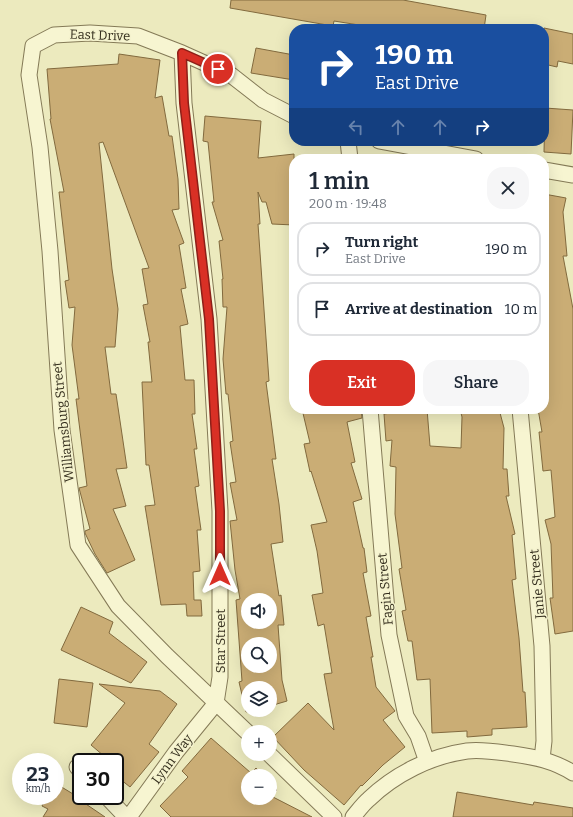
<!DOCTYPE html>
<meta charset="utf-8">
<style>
body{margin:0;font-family:Bitter,serif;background:#f6f6f7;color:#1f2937;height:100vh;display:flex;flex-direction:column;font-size:15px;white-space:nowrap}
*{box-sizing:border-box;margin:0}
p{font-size:13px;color:#747a83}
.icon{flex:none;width:22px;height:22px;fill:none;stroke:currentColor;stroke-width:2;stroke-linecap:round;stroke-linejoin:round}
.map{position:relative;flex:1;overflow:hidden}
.side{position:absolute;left:289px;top:154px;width:260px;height:260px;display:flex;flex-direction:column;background:#fff;border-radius:16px;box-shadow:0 4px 16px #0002}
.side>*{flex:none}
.top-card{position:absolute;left:289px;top:24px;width:260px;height:122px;border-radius:16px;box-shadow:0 4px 16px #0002;background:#1a4fa0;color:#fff;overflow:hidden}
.fabs{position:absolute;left:241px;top:593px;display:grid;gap:8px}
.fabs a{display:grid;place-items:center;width:36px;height:36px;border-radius:50%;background:#fff;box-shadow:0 4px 16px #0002;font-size:20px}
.speed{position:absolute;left:12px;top:753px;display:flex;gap:8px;font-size:20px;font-weight:700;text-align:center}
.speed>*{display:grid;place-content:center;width:52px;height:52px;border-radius:50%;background:#fff;box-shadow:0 4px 16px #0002;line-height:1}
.speed small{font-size:10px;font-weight:400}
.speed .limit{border:2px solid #111;border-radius:6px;background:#fff;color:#111}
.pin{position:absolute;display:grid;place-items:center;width:34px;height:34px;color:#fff;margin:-17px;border:2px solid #fff;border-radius:50%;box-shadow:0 1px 4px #0007}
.me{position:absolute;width:44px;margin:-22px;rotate:0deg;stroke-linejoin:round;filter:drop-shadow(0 0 3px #0008)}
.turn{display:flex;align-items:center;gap:14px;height:84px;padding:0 20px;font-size:18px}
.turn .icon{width:52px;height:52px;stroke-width:2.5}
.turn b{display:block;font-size:28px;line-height:34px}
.lanes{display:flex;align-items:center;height:38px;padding:0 20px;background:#0003;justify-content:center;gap:20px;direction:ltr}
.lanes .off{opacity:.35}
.round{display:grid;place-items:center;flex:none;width:42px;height:42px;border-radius:16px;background:#f6f6f7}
.summary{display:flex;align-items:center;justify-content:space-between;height:68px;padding:0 20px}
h1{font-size:24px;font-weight:600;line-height:30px}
.button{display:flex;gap:8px;margin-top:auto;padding:8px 20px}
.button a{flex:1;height:46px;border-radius:16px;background:#d93025;color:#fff;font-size:16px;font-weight:600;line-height:46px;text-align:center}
.button a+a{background:#f6f6f7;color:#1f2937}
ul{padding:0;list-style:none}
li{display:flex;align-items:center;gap:12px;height:54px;margin:0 8px 6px;padding:0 12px;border:2px solid #e0e1e3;border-radius:16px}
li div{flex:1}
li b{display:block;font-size:15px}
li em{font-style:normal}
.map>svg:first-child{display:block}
.building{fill:#caad75;stroke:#826a3e;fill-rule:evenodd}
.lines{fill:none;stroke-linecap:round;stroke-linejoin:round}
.minor-casing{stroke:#847a57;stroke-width:17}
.minor{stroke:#f7f5d1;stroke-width:15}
.route-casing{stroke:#8d1f18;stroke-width:10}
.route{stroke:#d93025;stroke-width:7}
.labels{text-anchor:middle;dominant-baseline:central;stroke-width:3;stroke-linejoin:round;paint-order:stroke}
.street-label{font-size:13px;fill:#332d1c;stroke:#f4f2cd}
</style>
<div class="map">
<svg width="573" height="817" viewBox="0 0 573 817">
<rect width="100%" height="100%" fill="#eceabe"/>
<!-- building -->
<path class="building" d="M231 0H403L486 15 484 29H384L334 21 333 26 230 8Z
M544 28 573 34V64L558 61 557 67 544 64Z
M256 48 294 55V80L251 73Z
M119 54 160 60 155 98 162 96 169 136H172L178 179 179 209 172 210 184 243 179 245 186 288 181 289 188 324 180 326 185 380H194L195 414H192L197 449H194L199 486 195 487 201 530H197L200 571 193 572 194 600H201L202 616H187L186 604 161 605 145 506 155 505 149 465H146L142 382H152L148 342H150L143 305 148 304 142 269 149 268 103 142 99 143 112 269 118 309 115 347H105L111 394H116L127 468 116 469 126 506 113 509 135 560 107 573 95 554 85 533V531L90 529 79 488 87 486 76 399H79L72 345 75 307 69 308 65 281 69 280 59 192H64L50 119H51L47 69 118 64Z
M545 108 573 110 571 154 544 152Z
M205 116 261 121 258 158 294 154V225L272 224 266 202H262L258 192 260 224H258L269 381 266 382 276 459H272L279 504 283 542 271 544 279 596 281 595 284 625H278L282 680 287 701 270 706V688H248V710H254L246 712 239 682 242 681 236 600 240 599 235 570 230 521 237 520 230 483 236 482 230 442 233 441 228 394H226L223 359 227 307H223L222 279H223L219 241 223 240 212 202H214L208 142 203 141ZM248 600H270V622H248ZM248 644H270V666H248Z
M544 194 566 198 563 212 567 256H563L573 309V631L555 634 550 598H553L551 544 545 520 555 517 551 470 543 471 539 432H542L538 409H544Z
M302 409H361L362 418 347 422 355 462 351 463 362 499 353 502 363 548H364L367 572 363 573 371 616 366 617 373 657H371L376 687 395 711 383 720 405 747 383 765 362 786 361 785 344 805 304 770 273 737 308 703 334 730 324 674 332 673 324 624 318 626 312 595 323 593 317 551 311 525 327 522 311 471 310 472 304 444 310 443Z
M396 409H427L430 446 461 448 462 417 460 409H499L504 428 503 469H507L509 496H506L515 534 512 535 516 579 512 580 519 638 523 692H525L527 727 492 729V735L467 737V731L432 733 430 679 417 680 412 641H408L402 611 406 610 399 569 402 568 395 514 396 467 390 466 392 440 386 441 384 414 397 412Z
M81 607 113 622 109 633 147 662 131 683 61 650Z
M59 679 93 683 87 727 54 723Z
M99 684 160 691 177 704 149 744 159 752 130 787 115 775V762H111L91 745 125 703Z
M211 738 251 773 256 768 263 776H248V798H270V783L277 790 271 796 312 817H171L160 806 188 777 182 771Z
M55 783 78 797 77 798 105 817H43L48 809 42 806 47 796H55Z
M457 792 533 805 534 802 573 808V817H453Z"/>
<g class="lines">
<!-- minor casing -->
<g class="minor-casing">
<path id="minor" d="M348 141 350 159
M379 141 476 159
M544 170 573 175
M370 409 389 635 406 716 418 736 427 762
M520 409 542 646 544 741 542 759
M248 733 167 656 118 606 78 545 62 430 50 251 40 147 29 75 33 46 54 35 90 33 138 36 182 53 231 75 263 100 294 116
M269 754 334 817
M77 767 81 771
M106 796 126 817
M129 817 176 752 216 703 220 677V511L209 319 184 103 182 53
M353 817C358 811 363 804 369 799 395 774 431 756 467 751 481 749 498 752 513 754 535 757 554 761 573 773"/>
</g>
<!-- minor -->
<use href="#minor" class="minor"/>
</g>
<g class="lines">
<!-- route casing -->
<g class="route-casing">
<path id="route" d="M218 69 182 53 184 103 209 319 220 511V574"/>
</g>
<!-- route -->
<use href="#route" class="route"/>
</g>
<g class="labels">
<!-- street labels -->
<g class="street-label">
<text transform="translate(100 35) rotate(2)">East Drive</text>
<text transform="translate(63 422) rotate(-96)">Williamsburg Street</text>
<text transform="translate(537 584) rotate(-95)">Janie Street</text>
<text transform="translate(385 589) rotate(-95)">Fagin Street</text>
<text transform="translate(220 641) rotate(-90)">Star Street</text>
<text transform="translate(172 759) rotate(-53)">Lynn Way</text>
</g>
</g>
</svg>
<div class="fabs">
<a><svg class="icon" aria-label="sound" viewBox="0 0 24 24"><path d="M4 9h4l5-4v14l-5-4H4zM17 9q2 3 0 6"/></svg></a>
<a><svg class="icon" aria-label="search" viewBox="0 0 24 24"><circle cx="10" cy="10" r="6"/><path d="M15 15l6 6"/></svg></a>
<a><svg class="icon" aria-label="layers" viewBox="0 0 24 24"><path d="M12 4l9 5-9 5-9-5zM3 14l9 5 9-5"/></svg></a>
<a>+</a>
<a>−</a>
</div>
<div class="speed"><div>23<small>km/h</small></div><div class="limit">30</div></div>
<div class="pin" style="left:218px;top:69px;background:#d93025"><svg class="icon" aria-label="arrive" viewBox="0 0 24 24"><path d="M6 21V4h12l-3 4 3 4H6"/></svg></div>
<svg class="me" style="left:220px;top:574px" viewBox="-20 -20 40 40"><path d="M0-17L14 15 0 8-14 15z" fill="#d93025" stroke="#fff" stroke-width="4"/></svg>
<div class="top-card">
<div class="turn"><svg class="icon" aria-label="right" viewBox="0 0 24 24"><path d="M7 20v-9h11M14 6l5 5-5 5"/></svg><div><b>190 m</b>East Drive</div></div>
<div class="lanes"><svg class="icon off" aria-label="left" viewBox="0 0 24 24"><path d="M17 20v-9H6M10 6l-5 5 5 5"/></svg><svg class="icon off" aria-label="ahead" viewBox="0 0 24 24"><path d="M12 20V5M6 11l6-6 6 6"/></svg><svg class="icon off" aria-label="ahead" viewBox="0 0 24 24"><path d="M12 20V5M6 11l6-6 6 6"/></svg><svg class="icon" aria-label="right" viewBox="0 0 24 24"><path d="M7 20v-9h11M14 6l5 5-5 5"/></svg></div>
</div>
<section class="side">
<div class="summary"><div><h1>1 min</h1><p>200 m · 19:48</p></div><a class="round"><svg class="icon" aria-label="close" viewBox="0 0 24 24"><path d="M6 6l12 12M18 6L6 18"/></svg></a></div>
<ul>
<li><svg class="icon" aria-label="right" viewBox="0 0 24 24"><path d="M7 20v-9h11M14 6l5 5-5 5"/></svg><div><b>Turn right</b><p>East Drive</p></div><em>190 m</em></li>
<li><svg class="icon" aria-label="arrive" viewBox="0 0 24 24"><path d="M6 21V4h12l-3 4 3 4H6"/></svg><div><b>Arrive at destination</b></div><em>10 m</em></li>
</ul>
<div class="button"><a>Exit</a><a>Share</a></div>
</section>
</div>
